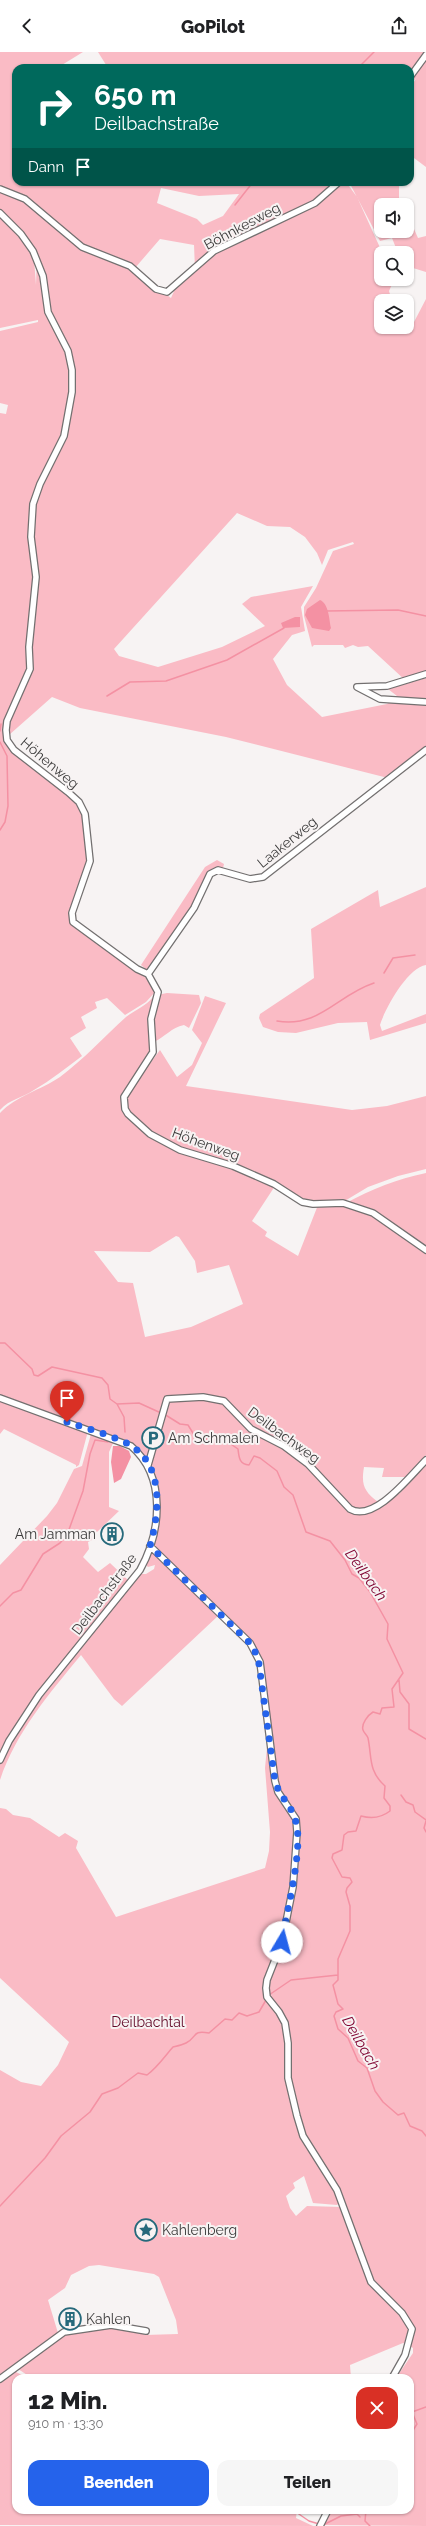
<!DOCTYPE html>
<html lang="de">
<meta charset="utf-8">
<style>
body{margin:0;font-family:Raleway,sans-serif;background:#f6f6f6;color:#202124;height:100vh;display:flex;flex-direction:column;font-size:15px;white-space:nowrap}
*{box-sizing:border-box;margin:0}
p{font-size:13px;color:#757577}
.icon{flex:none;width:22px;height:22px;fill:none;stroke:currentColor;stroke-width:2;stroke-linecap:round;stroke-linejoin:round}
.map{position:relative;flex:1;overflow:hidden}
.sheet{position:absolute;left:12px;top:2322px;width:402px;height:140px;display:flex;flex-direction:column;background:#fff;border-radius:12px;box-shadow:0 1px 3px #0004}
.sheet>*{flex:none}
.banner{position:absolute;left:12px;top:12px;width:402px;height:122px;border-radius:12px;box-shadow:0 1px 3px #0004;background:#00695c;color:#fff;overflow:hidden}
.tools{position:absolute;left:374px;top:146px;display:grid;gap:8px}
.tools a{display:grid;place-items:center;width:40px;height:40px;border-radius:8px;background:#fff;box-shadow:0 1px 3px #0004;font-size:20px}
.pin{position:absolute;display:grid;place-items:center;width:34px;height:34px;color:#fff;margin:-41px -17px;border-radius:50% 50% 50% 0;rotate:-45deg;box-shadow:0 0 4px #0007}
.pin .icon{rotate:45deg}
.me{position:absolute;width:44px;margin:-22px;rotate:8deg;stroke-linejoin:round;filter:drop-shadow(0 0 3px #0008)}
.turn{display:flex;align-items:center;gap:14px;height:84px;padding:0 16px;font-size:18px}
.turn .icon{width:52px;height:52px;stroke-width:2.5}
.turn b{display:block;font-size:28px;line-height:34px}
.then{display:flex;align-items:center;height:38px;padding:0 16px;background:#0003;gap:8px;font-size:15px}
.round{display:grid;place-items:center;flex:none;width:42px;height:42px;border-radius:12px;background:#f6f6f6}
.headline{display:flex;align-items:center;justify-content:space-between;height:68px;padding:0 16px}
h1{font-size:24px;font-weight:800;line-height:30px}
.action{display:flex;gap:8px;margin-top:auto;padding:8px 16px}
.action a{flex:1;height:46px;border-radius:12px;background:#2563eb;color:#fff;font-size:16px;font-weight:800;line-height:46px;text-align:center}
.action a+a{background:#f6f6f6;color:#202124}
header{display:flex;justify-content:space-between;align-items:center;height:52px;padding:0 16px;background:#fff;font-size:18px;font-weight:800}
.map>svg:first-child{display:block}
.green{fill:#fabbc5;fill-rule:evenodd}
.water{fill:#f491a3}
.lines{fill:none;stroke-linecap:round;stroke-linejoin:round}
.stream{stroke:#f491a3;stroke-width:1.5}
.street-casing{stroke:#737070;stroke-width:8}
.street{stroke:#fff;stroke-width:5.5}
.route{stroke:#2563eb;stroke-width:7;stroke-dasharray:0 12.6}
.labels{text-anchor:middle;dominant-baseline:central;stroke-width:4;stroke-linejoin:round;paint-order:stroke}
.street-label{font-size:14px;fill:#3d3c3c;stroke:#f7f3f3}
.poi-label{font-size:14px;fill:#3d3c3c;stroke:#f7f3f3;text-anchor:start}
.park-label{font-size:14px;fill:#620927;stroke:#f7f3f3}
.water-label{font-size:15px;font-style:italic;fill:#820835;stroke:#f7f3f3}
</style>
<header><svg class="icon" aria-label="back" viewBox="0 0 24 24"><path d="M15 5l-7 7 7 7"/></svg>GoPilot<svg class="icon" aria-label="share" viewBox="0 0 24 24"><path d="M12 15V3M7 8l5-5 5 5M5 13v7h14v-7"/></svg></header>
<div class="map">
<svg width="426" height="2474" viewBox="0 0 426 2474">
<rect width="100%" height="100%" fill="#f7f3f3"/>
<!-- green -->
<path class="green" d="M0 0H83L57 16H16V48L13 50H16V130H338L316 151 340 130H346L357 145 382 200 381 227 394 228 389 239 392 249H381V275H402L405 279 414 270 426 247V622L405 628 368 594 358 595 353 593 345 596 343 593H314L312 595 304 564V555L316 536 333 499 354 492 353 490 328 498 322 513 317 501 305 485 290 475 267 474 237 461 114 597 119 604 158 615 222 595 265 574 242 552 251 545 313 534 301 555 305 579 292 583 273 607 287 633 322 665 387 652 391 649 426 652V695L422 701 388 726 226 685 80 656 52 645 9 683 11 697 78 751C84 764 91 797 88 811 83 831 68 853 73 873L144 923 155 940 146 950 125 963 107 946 95 950 97 956 81 965 86 976 70 986 82 1004C66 1016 51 1028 34 1038 22 1046 10 1047 0 1058V361L6 362 8 353 0 351V279L38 270V268L0 276V164L19 183 34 207 36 233 37 202 0 160ZM161 136 199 144 239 142 223 164 203 173 197 167 157 151ZM160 187 194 193 195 217 175 237 171 246 121 210 135 216Z
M98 0H426V115L410 103V36L417 25 410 33V16H108Z
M349 130H399V147L403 153H381V179H407V161L418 186 426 184V220L413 216 407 217V201H398L392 186 380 189Z
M426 626V649L395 646 397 644 388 637Z
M217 808 224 812 223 816 212 819 193 856 147 918 141 913 205 815Z
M426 835V913C407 916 385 957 380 973L382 979 426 962V971L370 988 367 970 338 971 296 981 278 980 263 975 259 966 260 962 314 926 311 877 378 838 380 855Z
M167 941 199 943 201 951 189 976 184 973C171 976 166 984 154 990L152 967 157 943Z
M205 944 226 951 186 1034 352 1058 387 1054 426 1044V1117L398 1124 368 1135 343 1150H309L298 1145 271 1128 232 1111 231 1114 275 1134 252 1169 267 1180 265 1184 298 1204 318 1153C371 1151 385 1175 426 1200V1403L407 1425H382L384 1416 364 1415C361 1433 364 1439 378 1450L365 1458 359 1459 367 1460 396 1440 399 1442 426 1409V2474L322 2473 331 2458H410V2326H396L413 2301V2296L410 2294 413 2277 404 2260 371 2227 338 2138 318 2110 302 2078 289 2028V1990L284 1967 281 1968 286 1991V2026L302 2085 340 2150 337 2153 313 2151 304 2124 293 2131 295 2136 286 2144 290 2156 296 2164 307 2154 342 2155 369 2230 408 2270 411 2277 407 2293 403 2291 350 2313 351 2326H32L18 2317 56 2286 69 2279 110 2275 141 2280 145 2283 178 2282 176 2268 159 2225 154 2222 99 2213 89 2214 71 2223 65 2236 48 2248 58 2281 14 2317V2319L28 2326H16V2458H297L296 2466 313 2474 0 2473V2018L21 2030 41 2034 58 2013 69 1990 0 1926V1756L6 1757 13 1763 30 1766 59 1785 65 1781 78 1789 76 1796 116 1865 265 1816 269 1799 270 1780 265 1716 269 1675 258 1602 247 1587 189 1529 187 1530 219 1563 122 1654 114 1647 81 1603C49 1642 16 1680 0 1728V1713L4 1702 24 1668 140 1522H146L154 1517 155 1513 148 1515 146 1513 150 1500 153 1499 165 1510 167 1508 153 1492C161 1460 165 1418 136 1395 124 1386 105 1382 91 1377 60 1365 30 1355 0 1344V1061C16 1044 41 1038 60 1025 84 1007 104 985 126 965 135 958 146 954 153 945L150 967 152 1000 122 1046 124 1059 137 1072 140 1070 127 1056 128 1041 160 998 177 1025 192 1013 202 991 192 978ZM176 1184 179 1185 195 1209 197 1221 229 1213 243 1252 191 1275 145 1285 133 1231 118 1230 94 1199 150 1200Z
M426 1121V1196L373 1160 346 1151C372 1137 397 1127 426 1121Z
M0 1348 88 1379 79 1413 76 1415V1413L4 1377 0 1382Z
M91 1382 114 1389 109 1400V1455L119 1459 97 1480H91L92 1488 88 1490 89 1497 83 1505 98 1520 110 1511 129 1529 72 1599 0 1702V1513L47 1464 57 1451 74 1417 82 1414Z"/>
<!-- water -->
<path class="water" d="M320 548C329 552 329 567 331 576L329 579 312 576 305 563 307 557Z
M295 565H300V575L283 576 281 571Z
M113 1394H120L129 1399 131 1405 121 1427 114 1431 111 1410Z"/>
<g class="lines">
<!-- stream -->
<path class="stream" d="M358 16 374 0
M235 153 253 130
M326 559 398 558 426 564
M107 644 130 630 166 629 227 608 284 576
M0 679 1 672
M0 690 7 704 8 754 5 770 0 778
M384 921 393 906 415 903
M277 969C320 976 337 943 374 931
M0 1291H5L32 1317 34 1323 38 1324 52 1315 102 1326 108 1333 110 1347 117 1352 139 1351 161 1361
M117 1352 124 1365 125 1380
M164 1362 180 1372 188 1373 196 1386H205L214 1391 225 1388 238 1397C239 1405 239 1412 249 1413L254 1404 260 1406 277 1419 284 1435 293 1443 306 1480 330 1489 345 1508 352 1522 359 1526 370 1540 388 1572 387 1587 403 1621 392 1637 394 1655 382 1656 380 1662 373 1660C368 1663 361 1672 363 1678 364 1681 367 1683 368 1686 372 1705 368 1719 385 1734L384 1746 390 1754V1759C381 1766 372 1767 361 1764L356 1779 348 1780 344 1783 342 1798 333 1802 332 1806 342 1825 350 1826 352 1830 347 1836 346 1840 350 1854V1879L338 1907V1928L333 1933 338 1952 343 1957 336 1960 334 1964 338 1977 348 1986 358 2009 367 2016 375 2039 383 2050 398 2063 404 2061 410 2074 422 2079 426 2084
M0 1554 13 1541 21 1538 43 1502 60 1491 67 1483 83 1439 90 1402 95 1388 108 1390
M399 1628 400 1640 409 1652V1677L426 1687
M401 1743 406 1750 413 1753 415 1760 426 1768
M426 1769 424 1776 426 1780
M269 1943 291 1928 338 1923
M0 2154 45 2106 61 2084 90 2060 102 2042 118 2036 138 2021 147 2023C157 2016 165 2004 173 1995 177 1994 182 1993 186 1991 198 1985 191 1978 209 1981L225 1967 232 1968 239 1961 247 1964 259 1960 266 1948
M410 2383 417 2372 412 2360 426 2355
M269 2458H274
M293 2458 309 2469 319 2472
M366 2458 365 2469 370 2474
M323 2473 341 2464 357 2462 360 2465"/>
<!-- street casing -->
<g class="street-casing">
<path id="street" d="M410 25 426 3
M0 137 25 147 82 195 130 214 156 237 167 240 214 199 315 151 339 130
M0 161 21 182 33 199 43 224 48 260 68 299 72 318V340L64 384 40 432 33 452 31 485 36 525 29 595 30 617 7 669 6 678 7 688 14 698 68 740 79 750 85 762 90 809 72 861 73 870 137 917 148 922 158 940 151 967 153 1000 124 1045 125 1057 128 1062 150 1082 180 1098 233 1114 274 1132 302 1150 313 1152 343 1151 373 1161 426 1198
M426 622 387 634 357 635 380 647 426 650
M148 922 194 856 210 822 218 818 250 827 263 825 426 698
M0 1346 131 1394C167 1425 161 1480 140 1518L39 1643 9 1689 0 1708
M148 1413 167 1347 203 1345 224 1349 251 1377 284 1394 308 1412 350 1457C374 1471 410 1424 426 1408
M150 1494 250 1591 260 1610 275 1729 278 1740 296 1767 297 1780 293 1835 282 1890 267 1928 266 1936 267 1945 279 1960 285 1971 288 1991V2026L297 2064 303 2084 337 2138 371 2230 402 2261 412 2277 405 2303 392 2326
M0 2327 64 2280 111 2273 146 2279
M320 2474 328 2458"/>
</g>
<!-- street -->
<use href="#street" class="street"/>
</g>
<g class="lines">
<!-- route -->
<path class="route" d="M67 1370C88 1377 112 1383 130 1393 165 1414 159 1462 150 1494L250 1591 258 1605 275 1729C279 1744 291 1753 295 1767 305 1793 286 1860 282 1890"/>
</g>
<!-- icons -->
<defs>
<g id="parking-ring" transform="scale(1.15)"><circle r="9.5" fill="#f7f3f3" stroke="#26697b" stroke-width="1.5"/><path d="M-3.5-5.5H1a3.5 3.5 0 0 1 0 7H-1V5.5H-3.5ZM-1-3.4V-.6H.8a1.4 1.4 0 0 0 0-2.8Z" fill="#26697b"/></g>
<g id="building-ring" transform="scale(1.15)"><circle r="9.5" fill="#f7f3f3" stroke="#26697b" stroke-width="1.5"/><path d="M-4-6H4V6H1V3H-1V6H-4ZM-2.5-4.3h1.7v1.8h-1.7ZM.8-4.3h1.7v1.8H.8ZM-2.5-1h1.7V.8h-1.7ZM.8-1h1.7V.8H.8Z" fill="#26697b"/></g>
<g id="sight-ring" transform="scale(1.15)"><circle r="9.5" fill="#f7f3f3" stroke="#26697b" stroke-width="1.5"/><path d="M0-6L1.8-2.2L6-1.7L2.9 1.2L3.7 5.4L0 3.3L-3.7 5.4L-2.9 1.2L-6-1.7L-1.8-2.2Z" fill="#26697b"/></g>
</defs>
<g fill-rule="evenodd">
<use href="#parking-ring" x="153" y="1386"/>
<use href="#building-ring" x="112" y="1482"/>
<use href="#sight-ring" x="146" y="2178"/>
<use href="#building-ring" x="70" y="2267"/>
</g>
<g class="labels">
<!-- street labels -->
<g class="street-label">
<text transform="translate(242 174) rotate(-28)">Böhnkesweg</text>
<text transform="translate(50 711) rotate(40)">Höhenweg</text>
<text transform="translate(287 790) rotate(-39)">Laakerweg</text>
<text transform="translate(206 1092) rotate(20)">Höhenweg</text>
<text transform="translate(284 1383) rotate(36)">Deilbachweg</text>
<text transform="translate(104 1542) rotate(-53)">Deilbachstraße</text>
</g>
<!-- poi labels -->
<g class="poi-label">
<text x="168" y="1386">Am Schmalen</text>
<text x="96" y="1482" text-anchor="end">Am Jamman</text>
<text x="162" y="2178">Kahlenberg</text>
<text x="86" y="2267">Kahlen</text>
</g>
<!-- park labels -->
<g class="park-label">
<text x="148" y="1970">Deilbachtal</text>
</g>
<!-- water labels -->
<g class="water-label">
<text transform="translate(366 1523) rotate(54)">Deilbach</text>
<text transform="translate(361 1991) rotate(60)">Deilbach</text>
</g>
</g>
</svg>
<div class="tools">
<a><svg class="icon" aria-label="sound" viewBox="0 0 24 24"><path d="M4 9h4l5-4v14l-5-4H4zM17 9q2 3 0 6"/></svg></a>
<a><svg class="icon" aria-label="search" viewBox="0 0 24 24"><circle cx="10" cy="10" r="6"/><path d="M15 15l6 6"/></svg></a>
<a><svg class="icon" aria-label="layers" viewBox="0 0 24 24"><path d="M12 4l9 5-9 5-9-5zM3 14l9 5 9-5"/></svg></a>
</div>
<div class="pin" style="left:67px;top:1370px;background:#d93025"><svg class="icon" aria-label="arrive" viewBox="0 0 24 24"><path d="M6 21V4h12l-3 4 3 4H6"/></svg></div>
<svg class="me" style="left:282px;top:1890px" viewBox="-20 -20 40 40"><circle r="19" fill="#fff"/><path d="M0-13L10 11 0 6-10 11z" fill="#2563eb"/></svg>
<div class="banner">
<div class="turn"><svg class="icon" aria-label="right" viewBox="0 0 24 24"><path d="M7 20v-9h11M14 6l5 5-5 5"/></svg><div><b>650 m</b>Deilbachstraße</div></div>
<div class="then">Dann<svg class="icon" aria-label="arrive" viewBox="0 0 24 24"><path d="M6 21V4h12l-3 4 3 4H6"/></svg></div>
</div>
<section class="sheet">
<div class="headline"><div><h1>12 Min.</h1><p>910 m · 13:30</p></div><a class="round" style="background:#d93025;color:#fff"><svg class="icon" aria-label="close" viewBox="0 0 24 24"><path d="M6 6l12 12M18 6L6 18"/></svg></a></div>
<div class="action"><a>Beenden</a><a>Teilen</a></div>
</section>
</div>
